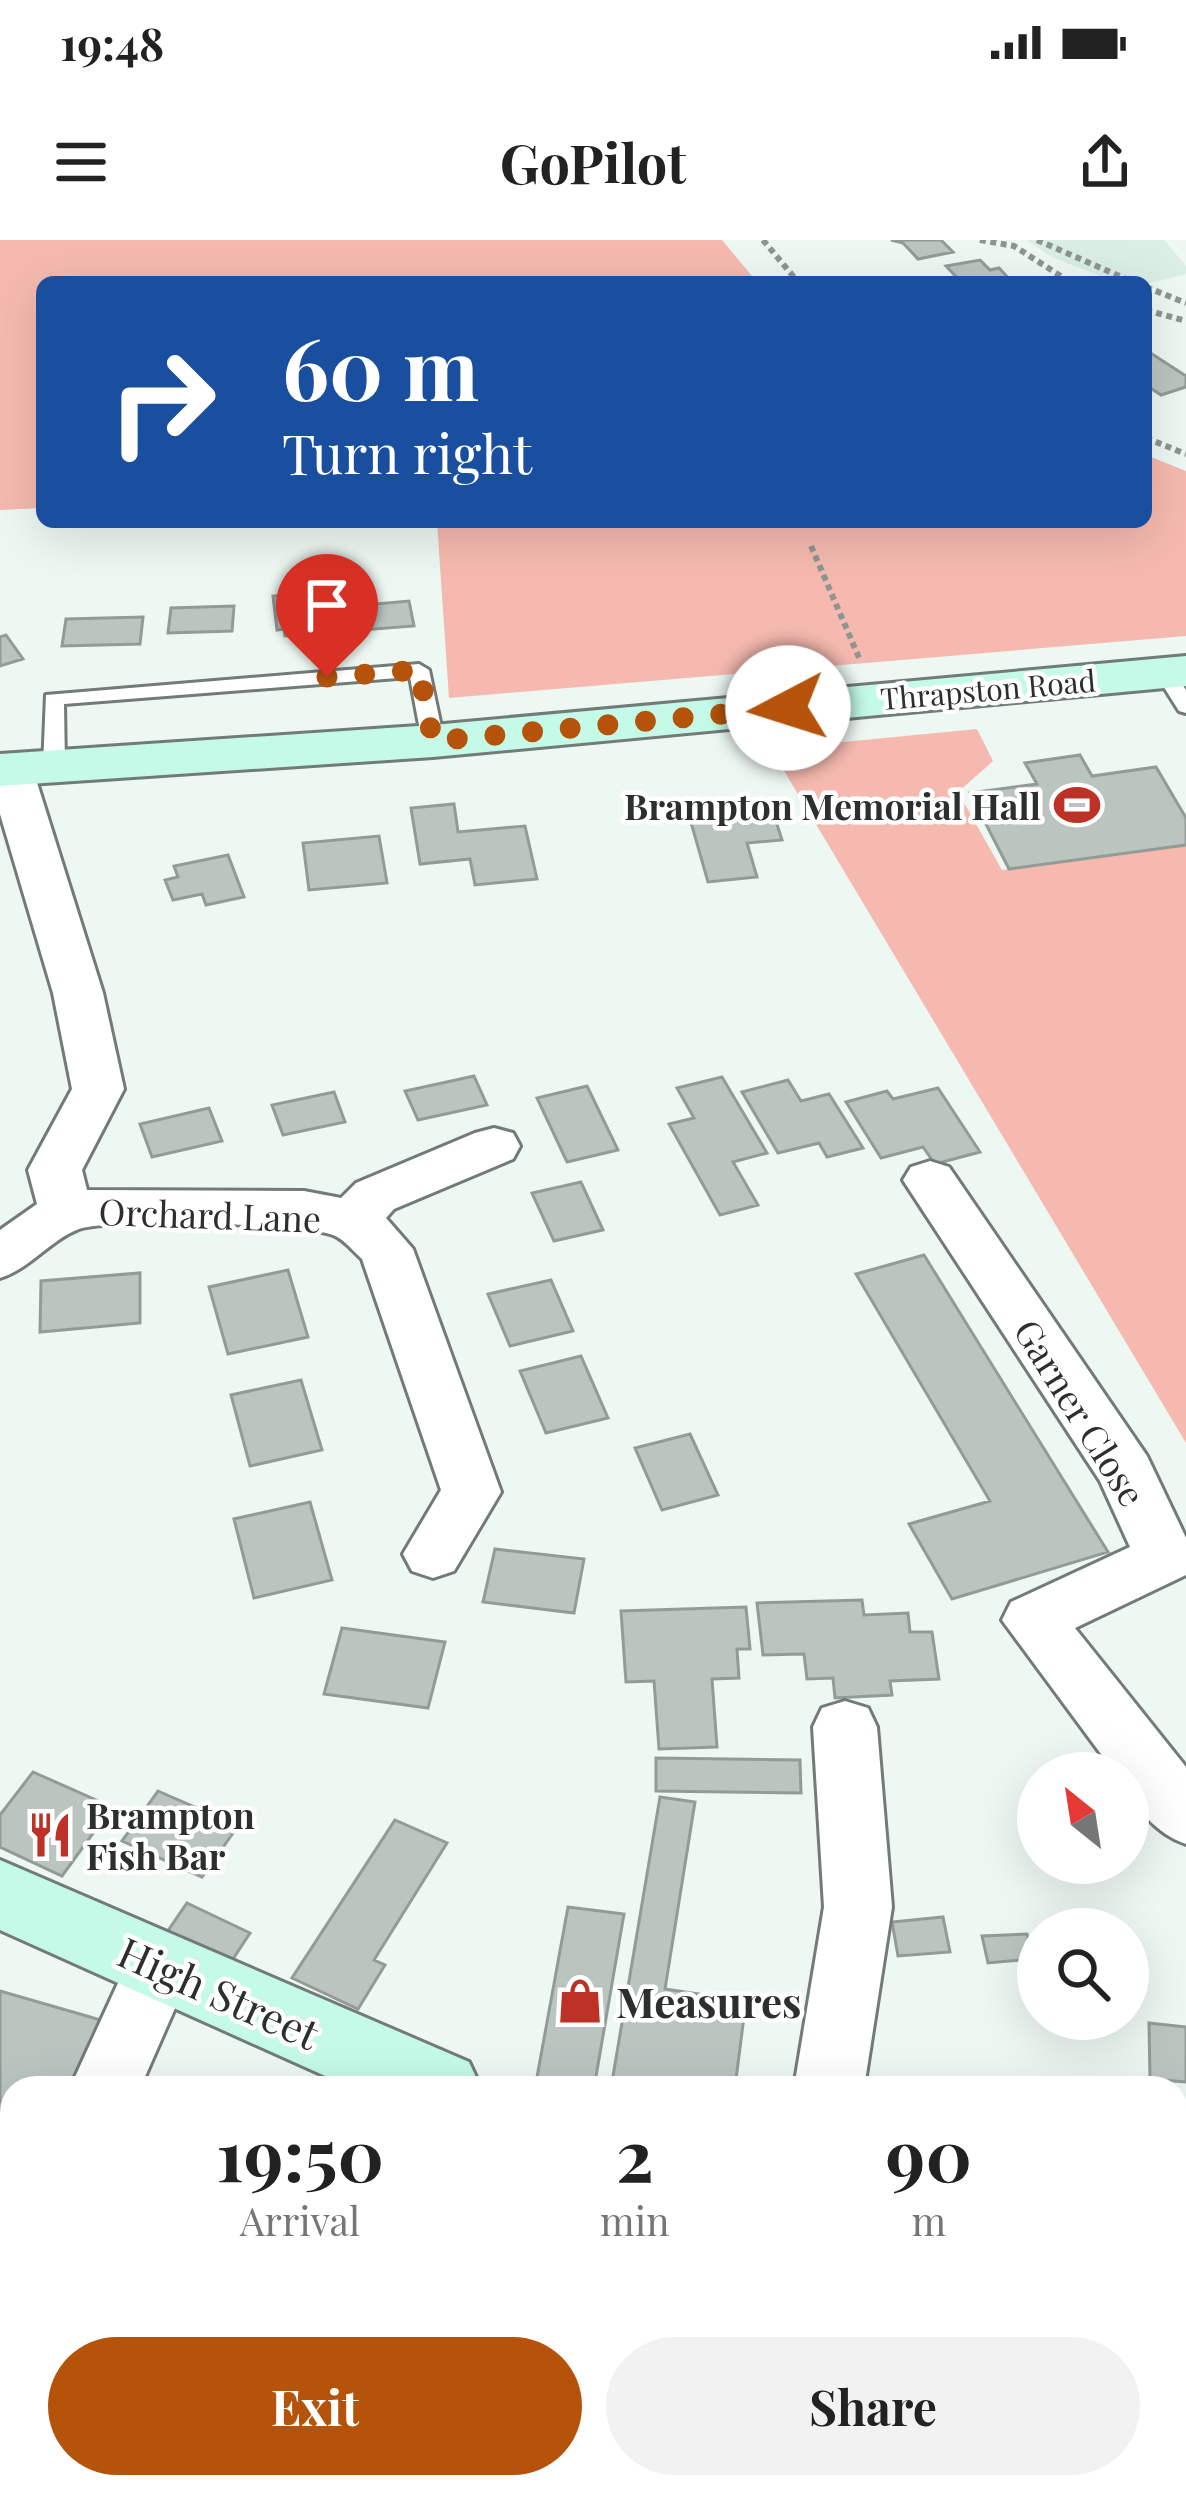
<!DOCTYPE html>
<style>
body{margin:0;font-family:"Playfair Display",serif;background:#f2f2f2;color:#222;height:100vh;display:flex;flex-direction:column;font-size:45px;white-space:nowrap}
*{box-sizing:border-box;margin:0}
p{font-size:39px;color:#767676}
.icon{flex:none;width:66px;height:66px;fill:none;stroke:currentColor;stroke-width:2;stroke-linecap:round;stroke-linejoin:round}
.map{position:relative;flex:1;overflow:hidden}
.side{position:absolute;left:0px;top:1836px;width:1188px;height:423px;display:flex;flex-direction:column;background:#fff;border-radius:36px 36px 0 0;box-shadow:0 12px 48px #0002}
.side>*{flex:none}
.top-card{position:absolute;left:36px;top:36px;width:1116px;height:252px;border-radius:18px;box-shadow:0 12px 48px #0002;background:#1a4fa0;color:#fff;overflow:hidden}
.needle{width:78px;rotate:330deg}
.buttons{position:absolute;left:1017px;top:1512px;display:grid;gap:24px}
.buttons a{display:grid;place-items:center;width:132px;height:132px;border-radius:50%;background:#fff;box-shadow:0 12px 48px #0002;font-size:60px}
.pin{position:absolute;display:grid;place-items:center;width:102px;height:102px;color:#fff;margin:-123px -51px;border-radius:50% 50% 50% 0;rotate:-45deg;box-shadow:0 0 12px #0007}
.pin .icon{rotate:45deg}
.me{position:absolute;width:132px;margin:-66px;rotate:265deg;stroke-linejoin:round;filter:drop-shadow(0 0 9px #0008)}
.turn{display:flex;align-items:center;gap:42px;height:252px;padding:0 48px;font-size:54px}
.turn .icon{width:156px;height:156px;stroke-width:2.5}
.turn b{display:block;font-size:84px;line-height:102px}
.eta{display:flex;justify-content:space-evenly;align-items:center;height:204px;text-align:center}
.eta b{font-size:72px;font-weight:700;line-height:84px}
.primary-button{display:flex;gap:24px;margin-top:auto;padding:24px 48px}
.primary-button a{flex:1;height:138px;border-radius:72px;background:#b45309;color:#fff;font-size:48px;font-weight:700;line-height:138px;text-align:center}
.primary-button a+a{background:#f2f2f2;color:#222}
.status{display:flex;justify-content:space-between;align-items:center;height:84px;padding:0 60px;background:#fff;direction:ltr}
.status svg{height:33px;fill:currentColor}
header{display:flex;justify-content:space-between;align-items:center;height:156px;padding:0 48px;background:#fff;font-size:54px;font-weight:700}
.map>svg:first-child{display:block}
.built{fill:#dbeee4}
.green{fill:#f5b9af}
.building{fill:#bac5c0;stroke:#929c97;stroke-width:3}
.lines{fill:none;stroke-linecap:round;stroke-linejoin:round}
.lane-casing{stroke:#727b77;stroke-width:6}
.street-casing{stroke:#727b77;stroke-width:6}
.secondary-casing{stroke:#727b77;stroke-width:6}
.path{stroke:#8e9591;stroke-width:6;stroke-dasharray:6 4.5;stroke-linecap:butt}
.lane{fill:#fff;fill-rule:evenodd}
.street{fill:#fff;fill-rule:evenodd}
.secondary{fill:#c4fae7;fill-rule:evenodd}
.route{stroke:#b45309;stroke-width:21;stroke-dasharray:0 37.8}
.labels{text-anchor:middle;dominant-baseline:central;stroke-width:9;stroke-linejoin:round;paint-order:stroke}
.far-street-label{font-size:30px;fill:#2b2f2d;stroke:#fff}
.poi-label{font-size:36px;font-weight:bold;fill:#2b2f2d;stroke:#fff;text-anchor:end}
.street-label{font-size:36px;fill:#2b2f2d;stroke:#fff}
.near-street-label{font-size:42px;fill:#2b2f2d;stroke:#fff}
.near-poi-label{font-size:42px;font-weight:bold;fill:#2b2f2d;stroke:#fff;text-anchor:start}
</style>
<div class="status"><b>19:48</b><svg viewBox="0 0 49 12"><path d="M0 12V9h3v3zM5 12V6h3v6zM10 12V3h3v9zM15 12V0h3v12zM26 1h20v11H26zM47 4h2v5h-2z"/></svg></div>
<header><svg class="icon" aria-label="menu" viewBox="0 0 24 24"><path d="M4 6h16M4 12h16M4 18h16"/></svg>GoPilot<svg class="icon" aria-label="share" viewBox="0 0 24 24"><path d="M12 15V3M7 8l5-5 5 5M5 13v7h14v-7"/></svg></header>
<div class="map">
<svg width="1186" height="2258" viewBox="0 0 1186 2258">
<rect width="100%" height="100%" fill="#edf8f2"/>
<!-- built -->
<path class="built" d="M1027 0H1164L1186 26V34L1146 44 1115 42 1052 17Z"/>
<!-- green -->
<path class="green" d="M0 0H722L757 42H42V268L0 270Z
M1146 215 1186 231V396L449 458 437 282H1146Z
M977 489 993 521 958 552 1002 630 1186 603V1203L771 509Z"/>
<!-- building -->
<path class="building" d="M891 0H941L953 12 918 19 903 3Z
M980 20 990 30 999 28 1012 42H961L946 26Z
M1149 112 1186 136V147L1161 155 1146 145Z
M326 351 329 368 409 361 414 386 285 396 284 389 277 390 273 356Z
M234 366 232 391 168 393 171 368Z
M143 377 140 404 62 406 66 379Z
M6 395 23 419 0 426V397Z
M1080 515 1092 536 1156 527 1186 578V605L1009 629 970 553 1037 544 1025 523Z
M454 564 458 592 525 586 537 639 475 645 470 619 420 624 411 568Z
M736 568 739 578 774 575 782 600 747 603 757 637 708 642 688 572Z
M379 596 387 643 309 650 303 603Z
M228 615 244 657 206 665 202 654 173 660 165 640 178 637 174 626Z
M474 836 487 865 418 880 405 851Z
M722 837 767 913 733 922 758 965 720 975 669 884 694 878 677 848Z
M788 840 801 861 829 854 863 908 827 917 819 903 778 913 742 852Z
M587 846 618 910 567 922 537 858Z
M938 848 980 912 935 924 923 907 881 918 846 862 887 851 893 859Z
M334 852 345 882 283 895 272 865Z
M209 868 222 901 152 917 140 884Z
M581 942 603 990 554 1001 532 953Z
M924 1015 1108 1312 952 1359 909 1284 990 1261 856 1034Z
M288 1030 308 1097 228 1114 209 1047Z
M140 1033V1083L40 1092 41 1041Z
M551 1040 573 1091 510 1106 488 1054Z
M581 1116 608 1178 546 1193 520 1131Z
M301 1140 322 1210 250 1226 231 1155Z
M690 1194 718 1255 662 1270 635 1208Z
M310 1262 332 1340 254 1358 234 1279Z
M495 1309 584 1319 574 1373 483 1362Z
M862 1360 864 1375 908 1373 910 1392H932L939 1439 890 1441 892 1455 835 1458 833 1438 807 1439 804 1414 763 1415 757 1363Z
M746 1367 750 1409H737L739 1438 712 1439 717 1507 659 1509 654 1441 626 1442 621 1371Z
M342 1388 445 1402 428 1468 324 1454Z
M656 1518 800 1520 801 1553 656 1551Z
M33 1532 112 1567 62 1636 0 1607V1575Z
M158 1551 238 1586 202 1637 122 1601Z
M660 1557 695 1562 665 1749 746 1761 735 1847 739 1848H611Z
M395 1580 447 1603 374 1720 385 1725 358 1769 292 1738Z
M187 1663 250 1693 227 1728 163 1698Z
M568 1667 624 1674 594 1848H535Z
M943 1677 950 1712 898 1716 892 1682Z
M1027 1694 1033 1719 988 1723 982 1696Z
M0 1751 104 1781 72 1848H12V1913L0 1909Z
M1149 1783 1186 1787V1842L1150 1839Z
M1176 1926 1186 1928V1991L1176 1989Z
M1176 2139 1186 2141V2228L1176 2226Z"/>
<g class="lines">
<!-- lane casing -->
<g class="lane-casing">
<path id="lane" d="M419 424 429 430 444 501 441 506H425L422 501 410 437 64 464 65 527 54 534 43 527 46 455Z
M1165 427 1172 429 1186 450V473L1179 471 1155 433Z"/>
</g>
<!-- street casing -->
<g class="street-casing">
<path id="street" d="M10 516 26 520 33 530 103 753 124 849 82 930 87 950 304 951 341 958 356 943 475 893 494 888 513 893 520 906 513 919 394 969 386 978 413 1009 501 1252 454 1331 433 1338 412 1331 403 1314 441 1250 362 1019C353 1011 344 999 333 995 303 983 109 978 79 989 50 1000 31 1028 0 1038V990L37 964 28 930 72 849 53 753 0 574V519Z
M930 921 949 927 1147 1216 1186 1298V1335L1075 1388 1186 1527V1604C1157 1594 1128 1565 1128 1533H1115L1002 1380 1011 1362 1130 1307 1100 1241 903 940 911 927Z
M845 1461 868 1468 877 1487 892 1667 864 1848H794L824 1667 813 1487 822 1468Z
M159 1697 183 1706 193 1727 140 1848H70L135 1706Z
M12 2063V2179L0 2184V2068Z"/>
</g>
<!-- secondary casing -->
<g class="secondary-casing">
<path id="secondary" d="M1186 416V446L433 517 0 546V514L433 485Z
M0 1620 469 1822 481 1848H352L0 1690Z
M1176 2002 1186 2004V2086L1176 2084Z"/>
</g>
<!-- path -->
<path class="path" d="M763 0 798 42
M980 0 1014 6 1070 42
M1037 0 1133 42
M1146 47 1186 63
M1146 70 1186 81
M1146 198 1186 214
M811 306 860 420"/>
<!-- lane -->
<use href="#lane" class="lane"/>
<!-- street -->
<use href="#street" class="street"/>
<!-- secondary -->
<use href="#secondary" class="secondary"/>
</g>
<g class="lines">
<!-- route -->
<path class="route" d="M327 437 419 430 433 501 788 468"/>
</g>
<!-- icons -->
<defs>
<g id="stadium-bare" transform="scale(3.6)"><path d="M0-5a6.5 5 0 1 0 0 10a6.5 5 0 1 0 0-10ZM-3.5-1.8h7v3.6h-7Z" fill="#be3126" stroke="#fff" stroke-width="2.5" paint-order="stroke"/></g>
<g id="restaurant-bare" transform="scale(3.6)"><path d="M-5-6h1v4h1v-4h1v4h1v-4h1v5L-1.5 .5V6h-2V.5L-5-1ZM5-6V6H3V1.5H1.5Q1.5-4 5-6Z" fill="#be3126" stroke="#fff" stroke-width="2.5" paint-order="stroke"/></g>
<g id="shop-bare" transform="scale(3.6)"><path d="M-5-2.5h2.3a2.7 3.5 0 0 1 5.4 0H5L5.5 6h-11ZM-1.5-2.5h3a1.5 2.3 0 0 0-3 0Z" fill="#be3126" stroke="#fff" stroke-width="2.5" paint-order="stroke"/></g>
</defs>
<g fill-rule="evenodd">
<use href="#stadium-bare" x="1077" y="565"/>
<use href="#restaurant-bare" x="50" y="1595"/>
<use href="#shop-bare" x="580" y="1761"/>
</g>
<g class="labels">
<!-- far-street labels -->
<g class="far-street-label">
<text transform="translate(988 449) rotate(-5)">Thrapston Road</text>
</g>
<!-- poi labels -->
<g class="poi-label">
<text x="1041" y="565">Brampton Memorial Hall</text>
<text x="86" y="1574" text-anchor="start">Brampton<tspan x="86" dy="41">Fish Bar</tspan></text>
</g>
<!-- street labels -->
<g class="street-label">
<text transform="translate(210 974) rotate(2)">Orchard Lane</text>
<text transform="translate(1081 1172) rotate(58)">Garner Close</text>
</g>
<!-- near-street labels -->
<g class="near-street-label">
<text transform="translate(219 1752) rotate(24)">High Street</text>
</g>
<!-- near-poi labels -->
<g class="near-poi-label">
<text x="616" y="1761">Measures</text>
</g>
</g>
</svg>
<div class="buttons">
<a><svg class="needle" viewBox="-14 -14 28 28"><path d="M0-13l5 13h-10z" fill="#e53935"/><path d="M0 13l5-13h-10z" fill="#767676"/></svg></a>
<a><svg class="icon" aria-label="search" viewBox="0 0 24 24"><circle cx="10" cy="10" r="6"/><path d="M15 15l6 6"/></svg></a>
</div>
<div class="pin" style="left:327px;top:437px;background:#d93025"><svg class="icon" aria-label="arrive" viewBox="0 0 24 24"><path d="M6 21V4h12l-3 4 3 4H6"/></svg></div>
<svg class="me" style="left:788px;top:468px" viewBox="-20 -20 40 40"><circle r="19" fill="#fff"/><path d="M0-13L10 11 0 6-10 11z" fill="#b45309"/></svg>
<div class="top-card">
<div class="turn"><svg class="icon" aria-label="right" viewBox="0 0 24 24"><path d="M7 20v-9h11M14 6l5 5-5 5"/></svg><div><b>60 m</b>Turn right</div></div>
</div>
<section class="side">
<div class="eta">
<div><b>19:50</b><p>Arrival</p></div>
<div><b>2</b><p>min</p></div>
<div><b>90</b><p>m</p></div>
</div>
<div class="primary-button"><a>Exit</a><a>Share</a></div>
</section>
</div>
